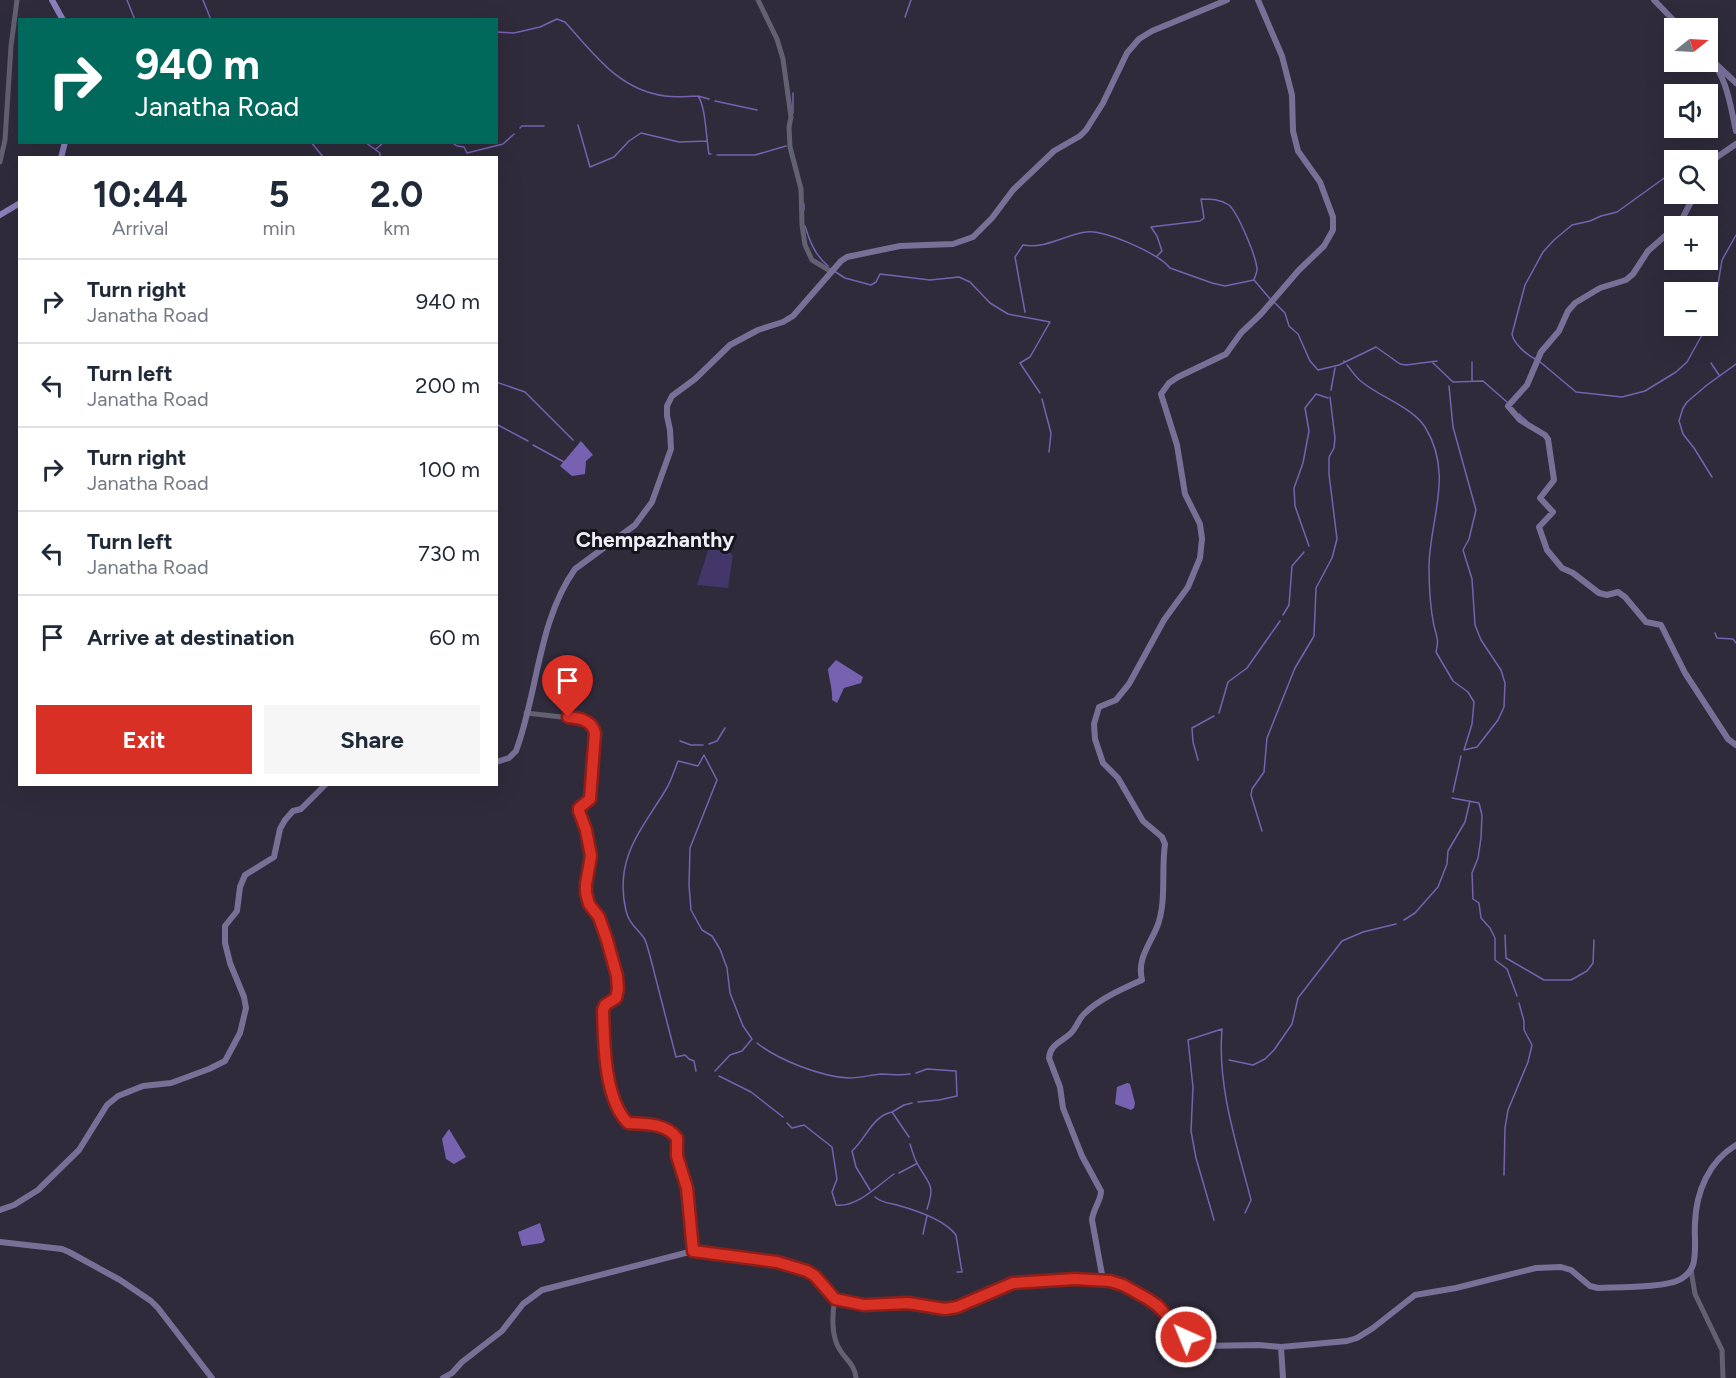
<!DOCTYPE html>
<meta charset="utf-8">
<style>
body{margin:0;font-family:Figtree,sans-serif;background:#f6f6f7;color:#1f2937;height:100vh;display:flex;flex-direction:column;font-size:22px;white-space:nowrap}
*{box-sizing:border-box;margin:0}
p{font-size:20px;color:#747a83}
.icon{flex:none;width:33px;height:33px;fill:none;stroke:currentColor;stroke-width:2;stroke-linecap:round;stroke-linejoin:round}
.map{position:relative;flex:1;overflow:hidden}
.side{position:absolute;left:18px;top:156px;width:480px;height:630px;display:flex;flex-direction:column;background:#fff;border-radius:0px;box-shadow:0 6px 24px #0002}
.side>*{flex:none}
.top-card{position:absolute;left:18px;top:18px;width:480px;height:126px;border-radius:0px;box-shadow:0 6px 24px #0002;background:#00695c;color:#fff;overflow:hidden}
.needle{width:39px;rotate:72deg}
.fabs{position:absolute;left:1664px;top:18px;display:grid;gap:12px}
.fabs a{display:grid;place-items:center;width:54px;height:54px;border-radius:0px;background:#fff;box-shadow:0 6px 24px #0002;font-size:30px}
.pin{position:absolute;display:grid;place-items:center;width:51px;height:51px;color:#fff;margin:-62px -26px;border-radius:50% 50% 50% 0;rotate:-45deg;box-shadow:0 0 6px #0007}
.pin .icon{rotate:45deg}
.me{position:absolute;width:66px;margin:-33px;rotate:316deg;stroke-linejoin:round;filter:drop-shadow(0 0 4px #0008)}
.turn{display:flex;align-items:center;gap:21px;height:126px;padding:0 18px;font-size:27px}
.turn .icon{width:78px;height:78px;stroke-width:2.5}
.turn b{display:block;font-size:42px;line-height:51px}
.eta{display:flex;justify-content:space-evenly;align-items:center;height:102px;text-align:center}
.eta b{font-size:36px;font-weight:700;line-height:42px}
.button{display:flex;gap:12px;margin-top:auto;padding:12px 18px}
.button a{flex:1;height:69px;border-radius:0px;background:#d93025;color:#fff;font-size:24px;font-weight:700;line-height:69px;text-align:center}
.button a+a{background:#f6f6f7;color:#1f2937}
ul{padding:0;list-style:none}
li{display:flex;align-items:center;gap:18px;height:84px;padding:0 18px;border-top:2px solid #e0e1e3}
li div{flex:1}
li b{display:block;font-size:22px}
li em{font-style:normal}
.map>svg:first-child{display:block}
.green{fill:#433669}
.water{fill:#7762b1}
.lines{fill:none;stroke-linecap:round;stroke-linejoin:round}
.stream{stroke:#7762b1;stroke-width:1.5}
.tertiary{stroke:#636071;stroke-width:5}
.secondary{stroke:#797098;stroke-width:6}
.primary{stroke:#8e7fbe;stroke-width:6}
.route-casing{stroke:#8d1f18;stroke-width:15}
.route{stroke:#d93025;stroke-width:10}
.labels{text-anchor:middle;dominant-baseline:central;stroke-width:6;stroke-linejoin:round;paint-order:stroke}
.quarter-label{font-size:21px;font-weight:bold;fill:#efedf8;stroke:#16151c}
</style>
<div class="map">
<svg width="1736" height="1378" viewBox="0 0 1736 1378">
<rect width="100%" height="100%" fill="#2f2b3b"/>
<!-- green -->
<path class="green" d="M711 541 733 555 728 588 697 585Z"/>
<!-- water -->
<path class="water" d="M581 441 593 455 586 461 585 474 572 476 560 466Z
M836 660 863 677 861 683 844 688 837 703 832 700C833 691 829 679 828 669Z
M1127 1083 1130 1084 1135 1103 1134 1108 1131 1110 1115 1104 1117 1087Z
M449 1129 466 1157 454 1164 446 1159 442 1139Z
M540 1223 545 1240 542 1243 522 1246 518 1232Z"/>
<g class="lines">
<!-- stream -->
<path class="stream" d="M127 0 135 20
M203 0 211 20
M905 17 911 0
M496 32 514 33 540 27 557 19 565 22C595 55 619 90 665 96 677 98 687 96 698 96
M709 99 698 96C706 107 706 139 709 154H711
M715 101 757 110
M793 113V93
M578 125 590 167 614 157 629 141 641 133 679 142 707 141
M520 128 522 126H544
M311 142 324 158
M365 142 380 153V158
M451 142 457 146 464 147 467 153 503 144 514 134
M376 149 384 142
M717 155H755L786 146
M804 204V210
M805 226C810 242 815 255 828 266
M1157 256 1162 251 1157 236 1151 227 1200 221 1204 218 1201 199C1211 199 1220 199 1229 205 1238 213 1257 258 1257 270 1257 271 1255 278 1254 279
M834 271 845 278 871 285 876 282 880 274 930 280 959 277 970 282 990 303 1008 314 1050 322 1030 357 1020 363 1040 393
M1275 303 1285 313 1289 326 1298 334 1310 361 1318 370 1339 365 1376 347 1400 364 1406 365 1437 361
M1025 312 1015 257 1023 245C1046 249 1064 235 1086 232 1104 229 1159 254 1170 268L1212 283 1225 286 1254 280 1271 300
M1707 324 1714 308 1722 260 1736 235
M1535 359C1527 355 1513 343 1512 334L1525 285 1543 252 1554 240 1572 225 1590 221 1601 216 1617 212 1674 171
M1344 361V362
M1539 361 1576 392 1622 397 1645 391 1676 372 1687 362 1707 326
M1472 362V380
M1433 363 1453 382 1483 381 1507 402
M1711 363 1719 375
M1347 365C1352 371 1356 378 1362 382 1380 397 1412 407 1425 427 1454 474 1430 518 1429 566 1429 585 1430 607 1434 626 1437 638 1439 639 1436 652L1453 681 1468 692 1474 702 1472 724 1464 750
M496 382 525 392 573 440
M1449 386 1453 427 1476 510 1469 539 1463 550 1472 579 1475 625 1481 640 1501 670 1505 683 1504 707 1498 720 1477 747 1464 750
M1331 390 1335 368
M1042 399 1051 433 1049 452
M1519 414 1527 421
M496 424 528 441
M533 445 564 462
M1712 477 1694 448 1683 434 1679 421 1683 408 1687 402 1707 385 1736 364
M1309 546 1295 506 1294 488 1303 463 1309 431 1305 408 1316 394 1328 398
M1283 615 1289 605 1292 566 1304 552
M1715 633 1717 638 1733 639 1736 643
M1219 713 1228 682 1247 668 1280 621
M680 741 691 745H703
M709 744 717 741 725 728
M1198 760 1193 742 1192 728 1214 716
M1453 792 1461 756
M1452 798 1479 803 1482 815 1481 838 1478 858 1472 873 1473 899 1479 903 1481 918 1490 928 1495 938V960L1507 969 1517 996
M1262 831 1251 795 1252 789 1264 772 1267 738 1295 668 1314 636 1316 588 1332 558 1337 539 1329 474V457L1334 448 1335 438 1330 397
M1404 920 1415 913 1438 887 1447 864 1448 851 1465 822 1470 801
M1505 935 1506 958 1544 980H1571L1587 971 1593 963 1594 940
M757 1043C778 1060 822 1077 849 1078 860 1078 870 1075 881 1074 891 1074 900 1076 910 1074
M1229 1060 1253 1065 1265 1059 1274 1050 1292 1024 1298 998 1342 941 1363 932 1396 924
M696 1071 694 1061 689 1059 685 1055 676 1057 650 956C648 950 647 943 644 938 637 928 630 925 626 911 614 859 640 832 665 791 671 782 674 771 678 761L698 766 704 755 717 780 690 848 689 885 691 910 702 930 712 936 720 949 727 968 730 993 743 1026 752 1039
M715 1071 730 1055 742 1051 752 1039
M916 1073 927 1069 956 1071 957 1096 939 1100 918 1102
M719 1076 751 1092 783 1117
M787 1123 792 1128 804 1125 832 1147 837 1179 832 1192 836 1205C857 1208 878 1185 894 1174
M909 1137 892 1112 904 1105 912 1103
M910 1144C912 1150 914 1158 917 1163 928 1184 936 1183 927 1209
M899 1173 916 1164
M1504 1175 1505 1128 1508 1110 1528 1062 1532 1045 1524 1030V1021L1519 1003
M870 1190 856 1167 852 1151C866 1139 872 1116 892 1112
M875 1197C882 1203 889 1203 897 1205 915 1210 945 1220 956 1235L962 1272H957
M1214 1220 1196 1158 1191 1131 1193 1087 1188 1040 1222 1029C1217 1087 1237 1145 1251 1200L1245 1213
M923 1234 927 1216"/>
<!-- tertiary -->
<path class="tertiary" d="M758 0 777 39 783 59 791 117 789 127 790 147 801 189 802 225 805 245 812 260 832 272
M0 162 5 140 11 46 17 0
M526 713 580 719 594 729 595 738 589 799 579 808V811C583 825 590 840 591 856 591 870 583 883 587 897 590 907 597 912 600 921 609 940 621 978 616 998L605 1005 603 1009C604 1045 602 1091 625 1121 642 1130 662 1119 677 1138V1156L687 1188 693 1251
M1691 1270 1695 1294 1722 1350 1723 1378
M835 1299C832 1314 831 1337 840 1350 846 1360 855 1365 856 1378"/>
<!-- secondary -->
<path class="secondary" d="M1654 0 1681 28
M1707 55C1727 76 1730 104 1736 131
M1717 65 1736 83
M1707 169 1717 157 1736 144
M1676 226 1680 223 1695 194
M1674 228 1648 251 1633 274 1626 280 1600 288 1575 303 1568 311 1559 331 1541 352 1527 385 1508 406 1520 420 1545 435 1548 439 1554 480 1540 498 1553 512 1539 527 1547 550 1562 568 1573 573 1599 593 1607 595 1618 592 1625 597 1646 622 1661 625 1685 673 1728 739 1736 745
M496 762 509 758 516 751C538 692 538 621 575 569L635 525 652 502 671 449 670 430 667 416V406L672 396 695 379 730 345 758 330 783 322 793 316 841 261 847 257 900 246 953 244 973 237 992 218 1013 190 1054 151 1080 136 1086 130 1103 103 1127 53 1139 39 1152 31 1227 0
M0 1210 14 1205 38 1190 79 1150 107 1105 118 1096 143 1086 171 1083 209 1069 225 1061 240 1033 246 1008 244 997 230 963 225 943V926L237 911 240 887 245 875 274 857 280 829 285 820 293 811 301 809 326 784
M0 1242 62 1249 69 1252 120 1280 151 1301 158 1308 212 1378
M1103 1280 1092 1220C1093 1209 1101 1201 1101 1191L1082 1156 1063 1108 1060 1087 1049 1058C1050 1045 1061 1042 1070 1034 1076 1029 1078 1020 1084 1014 1099 999 1122 989 1142 980 1137 959 1149 946 1157 927 1167 902 1161 871 1165 844L1162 837 1143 821 1118 778 1103 763 1095 739 1094 724 1099 707 1116 700 1129 684 1164 620 1188 587 1200 558 1202 539 1200 524 1185 494 1177 445 1161 394 1169 383 1178 377 1226 354 1241 333 1261 314 1299 270 1324 246 1333 230V217L1320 182 1298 151 1293 131 1292 95 1282 56 1258 0
M1281 1347 1283 1378
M443 1378 452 1373 462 1362 502 1331 523 1304 542 1290 693 1251 777 1262 807 1271 815 1276 835 1299 851 1303H908L945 1309 962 1305 1013 1283 1103 1280 1123 1285 1148 1299 1158 1306 1186 1337 1203 1346 1259 1345 1281 1347 1347 1341 1357 1338 1373 1328 1415 1295 1456 1288 1536 1268 1561 1267 1571 1270 1590 1286 1598 1288C1618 1287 1666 1288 1681 1279 1686 1276 1691 1271 1693 1265 1697 1252 1694 1237 1695 1223 1696 1192 1709 1161 1736 1145"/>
<!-- primary -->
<path class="primary" d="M52 0 63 20
M61 158 65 142
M0 215 20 203"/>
</g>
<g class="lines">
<!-- route casing -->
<g class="route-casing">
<path id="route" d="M568 717C579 718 592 720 595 733L590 799 579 808V811L586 830 591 856 586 884V893L589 904 599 917 607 940 617 976 618 989 616 998 605 1005 603 1010C604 1042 604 1099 628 1123 645 1124 666 1123 677 1138V1156L687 1188 693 1251 777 1262 807 1271 815 1276 835 1299 864 1305 908 1303 945 1309 957 1307 1013 1283 1075 1279 1110 1281 1123 1285 1148 1299 1158 1306 1186 1337"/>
</g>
<!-- route -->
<use href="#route" class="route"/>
</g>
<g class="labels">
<!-- quarter labels -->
<g class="quarter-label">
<text x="655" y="539">Chempazhanthy</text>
</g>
</g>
</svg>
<div class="fabs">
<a><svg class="needle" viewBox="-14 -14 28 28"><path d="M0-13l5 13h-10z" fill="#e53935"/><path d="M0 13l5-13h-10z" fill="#747a83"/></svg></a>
<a><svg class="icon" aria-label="sound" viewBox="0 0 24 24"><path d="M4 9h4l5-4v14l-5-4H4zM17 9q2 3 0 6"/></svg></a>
<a><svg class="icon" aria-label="search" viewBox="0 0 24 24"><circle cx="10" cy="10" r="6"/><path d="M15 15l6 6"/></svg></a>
<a>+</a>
<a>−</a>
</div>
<div class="pin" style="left:568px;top:717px;background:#d93025"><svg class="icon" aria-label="arrive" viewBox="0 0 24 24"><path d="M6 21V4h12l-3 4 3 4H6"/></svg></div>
<svg class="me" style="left:1186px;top:1337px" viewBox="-20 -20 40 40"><circle r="17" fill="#d93025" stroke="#fff" stroke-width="3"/><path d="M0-11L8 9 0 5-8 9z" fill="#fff"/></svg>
<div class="top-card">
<div class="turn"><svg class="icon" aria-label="right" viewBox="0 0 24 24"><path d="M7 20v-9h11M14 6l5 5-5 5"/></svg><div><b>940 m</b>Janatha Road</div></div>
</div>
<section class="side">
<div class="eta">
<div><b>10:44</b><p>Arrival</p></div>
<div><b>5</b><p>min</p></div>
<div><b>2.0</b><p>km</p></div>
</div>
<ul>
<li><svg class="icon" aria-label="right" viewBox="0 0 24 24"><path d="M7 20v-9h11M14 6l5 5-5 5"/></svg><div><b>Turn right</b><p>Janatha Road</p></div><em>940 m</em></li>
<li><svg class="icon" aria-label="left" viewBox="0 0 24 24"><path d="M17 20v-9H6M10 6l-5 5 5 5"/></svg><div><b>Turn left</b><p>Janatha Road</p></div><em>200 m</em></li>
<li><svg class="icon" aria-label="right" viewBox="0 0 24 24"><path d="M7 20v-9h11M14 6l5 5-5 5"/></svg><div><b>Turn right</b><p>Janatha Road</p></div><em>100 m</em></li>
<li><svg class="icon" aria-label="left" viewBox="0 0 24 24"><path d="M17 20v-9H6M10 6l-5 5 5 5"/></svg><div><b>Turn left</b><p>Janatha Road</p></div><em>730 m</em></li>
<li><svg class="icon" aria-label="arrive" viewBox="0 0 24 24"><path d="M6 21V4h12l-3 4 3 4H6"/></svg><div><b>Arrive at destination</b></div><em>60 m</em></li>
</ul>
<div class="button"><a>Exit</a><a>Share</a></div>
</section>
</div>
